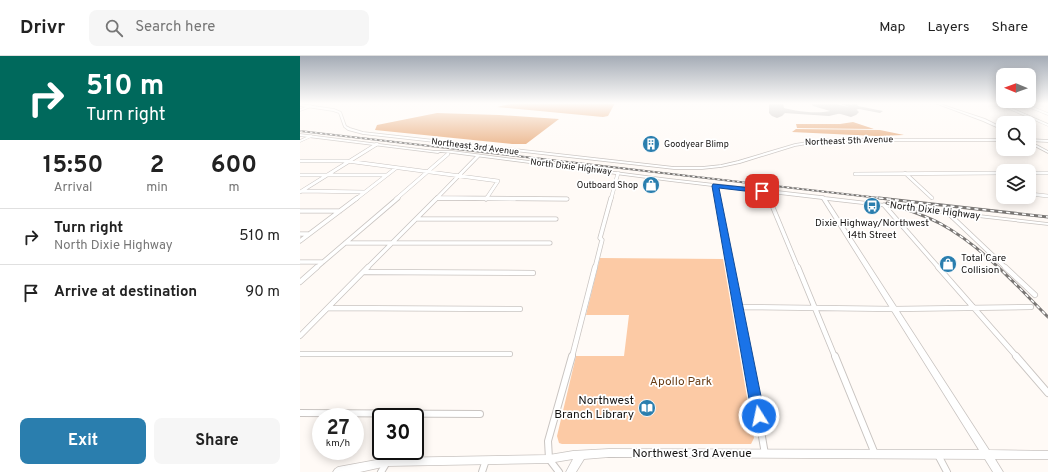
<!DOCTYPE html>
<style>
body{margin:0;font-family:Overpass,sans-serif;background:#f6f6f6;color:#222;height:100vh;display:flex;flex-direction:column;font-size:15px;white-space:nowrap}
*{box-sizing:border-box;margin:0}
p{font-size:13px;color:#767676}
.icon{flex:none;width:22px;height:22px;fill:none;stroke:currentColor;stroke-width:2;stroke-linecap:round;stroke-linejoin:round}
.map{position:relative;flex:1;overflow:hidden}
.details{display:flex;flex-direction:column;background:#fff;width:300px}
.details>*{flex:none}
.guide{background:#00695c;color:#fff;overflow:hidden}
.needle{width:26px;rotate:271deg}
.tools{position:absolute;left:696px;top:12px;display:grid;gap:8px}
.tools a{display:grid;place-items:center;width:40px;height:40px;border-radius:8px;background:#fff;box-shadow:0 2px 10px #0003;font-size:20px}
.speed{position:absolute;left:12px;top:352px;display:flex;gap:8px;font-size:20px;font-weight:700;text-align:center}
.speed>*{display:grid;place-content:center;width:52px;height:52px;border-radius:50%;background:#fff;box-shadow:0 2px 10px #0003;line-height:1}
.speed small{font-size:10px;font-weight:400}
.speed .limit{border:2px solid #111;border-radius:6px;background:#fff;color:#111}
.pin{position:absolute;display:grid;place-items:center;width:34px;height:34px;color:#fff;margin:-17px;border-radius:8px;box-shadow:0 2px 6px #0006}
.me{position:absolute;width:44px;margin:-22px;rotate:350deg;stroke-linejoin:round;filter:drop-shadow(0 0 3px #0008)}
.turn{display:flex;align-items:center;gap:14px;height:84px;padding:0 20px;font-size:18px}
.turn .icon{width:52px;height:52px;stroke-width:2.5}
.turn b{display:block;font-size:28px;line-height:34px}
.eta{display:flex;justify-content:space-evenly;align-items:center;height:68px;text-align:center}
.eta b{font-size:24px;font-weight:700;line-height:28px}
.primary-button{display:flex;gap:8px;margin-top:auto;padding:8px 20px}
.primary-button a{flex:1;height:46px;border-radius:8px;background:#2a7eae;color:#fff;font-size:16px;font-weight:700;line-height:46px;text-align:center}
.primary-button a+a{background:#f6f6f6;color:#222}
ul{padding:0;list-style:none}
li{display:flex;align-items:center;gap:12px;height:56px;padding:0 20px;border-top:1px solid #e0e0e0}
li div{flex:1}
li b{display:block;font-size:15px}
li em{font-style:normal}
header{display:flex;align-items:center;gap:24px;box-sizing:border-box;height:56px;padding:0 20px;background:#fff;border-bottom:1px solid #e0e0e0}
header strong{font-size:19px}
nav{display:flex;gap:22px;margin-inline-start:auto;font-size:14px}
.search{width:280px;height:36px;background:#f6f6f6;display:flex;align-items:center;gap:10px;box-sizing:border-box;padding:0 14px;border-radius:8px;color:#767676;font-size:15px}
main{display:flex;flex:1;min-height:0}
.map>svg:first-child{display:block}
.green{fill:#fccaa5}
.forest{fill:#e6a36f}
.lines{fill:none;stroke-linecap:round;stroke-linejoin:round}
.taxiway{fill:#bcb8b6;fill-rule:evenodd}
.runway{fill:#bcb8b6;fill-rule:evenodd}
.street-far4-casing{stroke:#c9c4c1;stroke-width:3}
.street-far3-casing{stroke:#c9c4c1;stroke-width:4}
.street-far2-casing{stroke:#c9c4c1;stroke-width:5}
.street-far1-casing{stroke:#c9c4c1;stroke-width:6}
.street-casing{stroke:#c9c4c1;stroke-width:8}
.secondary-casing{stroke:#c9c4c1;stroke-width:1.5}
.street-far4{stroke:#fff;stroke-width:2}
.street-far3{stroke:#fff;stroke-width:3}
.street-far2{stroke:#fff;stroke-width:3.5}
.street-far1{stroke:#fff;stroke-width:4.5}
.street{stroke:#fff;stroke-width:6}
.secondary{fill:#fff;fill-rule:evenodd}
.rail-far1-casing{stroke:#7a7775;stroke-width:2}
.rail-casing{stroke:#7a7775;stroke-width:3}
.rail-far1{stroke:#fff;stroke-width:1;stroke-dasharray:2.5;stroke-linecap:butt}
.rail{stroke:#fff;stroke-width:1.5;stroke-dasharray:4;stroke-linecap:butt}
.route{fill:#1a73e8;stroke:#114b97}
.labels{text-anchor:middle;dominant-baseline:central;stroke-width:3.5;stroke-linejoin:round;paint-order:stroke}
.far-street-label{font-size:9px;fill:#171514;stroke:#fff}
.far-poi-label{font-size:9px;fill:#171514;stroke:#fff;text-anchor:start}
.street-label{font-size:10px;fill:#171514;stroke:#fff}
.poi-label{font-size:10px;fill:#171514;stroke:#fff}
.near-park-label{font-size:12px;fill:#683c15;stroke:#fff}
.near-poi-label{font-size:12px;fill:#171514;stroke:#fff;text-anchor:end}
.near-street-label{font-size:12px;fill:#171514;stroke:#fff}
</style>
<header>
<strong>Drivr</strong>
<div class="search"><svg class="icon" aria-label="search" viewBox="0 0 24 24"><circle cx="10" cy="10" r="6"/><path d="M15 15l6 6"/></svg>Search here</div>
<nav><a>Map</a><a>Layers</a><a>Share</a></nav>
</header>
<main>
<section class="details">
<div class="guide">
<div class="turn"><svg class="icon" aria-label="right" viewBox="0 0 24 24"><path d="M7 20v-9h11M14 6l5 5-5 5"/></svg><div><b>510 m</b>Turn right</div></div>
</div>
<div class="eta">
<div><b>15:50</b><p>Arrival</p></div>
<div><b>2</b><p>min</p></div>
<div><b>600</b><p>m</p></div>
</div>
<ul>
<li><svg class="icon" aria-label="right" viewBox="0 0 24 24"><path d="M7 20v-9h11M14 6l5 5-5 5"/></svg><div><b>Turn right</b><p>North Dixie Highway</p></div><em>510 m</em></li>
<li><svg class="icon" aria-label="arrive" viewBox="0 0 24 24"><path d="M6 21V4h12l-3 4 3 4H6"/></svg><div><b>Arrive at destination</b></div><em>90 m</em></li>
</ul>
<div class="primary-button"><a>Exit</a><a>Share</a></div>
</section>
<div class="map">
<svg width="748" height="416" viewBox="0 0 748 416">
<rect width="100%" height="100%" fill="#fffaf6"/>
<!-- green -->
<path class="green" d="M300 202 423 203 454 382 451 388H262L259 387 257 380 276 300H324L329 259H286Z"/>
<!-- forest -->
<path class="forest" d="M214 47H315L308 60 303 61 197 51Z
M137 57 199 59 259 63 226 88H212L75 74 77 69Z
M553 66 574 73 497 72 496 68H540Z
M496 73 580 74 604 79 576 80 492 76Z"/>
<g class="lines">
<!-- taxiway -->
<path class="taxiway" d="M538 47H546L552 49 551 47H557L558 50 583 55 580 57 559 53 529 60 484 57 474 52 477 50C496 56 526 60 542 51L551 52Z"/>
<!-- runway -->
<path class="runway" d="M469 47H483L485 57 482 60 477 62 472 60 469 57Z
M511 47H533L556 53 559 56 556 59 551 61 513 50Z"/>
<!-- street-far4 casing -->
<g class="street-far4-casing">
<path id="street-far4" d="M702 47 700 48 748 69
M721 47 748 58
M0 54 11 50
M0 85 11 80
M76 89 77 88"/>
</g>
<!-- street-far3 casing -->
<g class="street-far3-casing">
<path id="street-far3" d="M0 105H47L198 125 186 143
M605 117 632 142
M729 117H748
M555 118 703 117
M0 119H87
M416 130 418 143
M2 135 65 136
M0 136 77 88
M467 136 470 143
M730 138 748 140
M137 142 215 143
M56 143 96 112
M96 143 148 98
M136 143 178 100
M311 143 318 117"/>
</g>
<!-- street-far2 casing -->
<g class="street-far2-casing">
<path id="street-far2" d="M137 142 267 143
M418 142 432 212
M469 142 498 212
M186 143 187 142
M584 149 639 212
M0 155H40
M647 156 706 212
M117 163H256
M0 178H8
M0 185 57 142
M45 187H250
M0 206H23
M16 212 98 142
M67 212 137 142
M295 212 302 184 300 182 311 142"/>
</g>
<!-- street-far1 casing -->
<g class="street-far1-casing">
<path id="street-far1" d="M431 211 448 301
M498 211 535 301
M638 211 717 301
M705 211 735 239
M64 216 233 217
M0 226 17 211
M439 251 594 253 731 251
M28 252 220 253
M0 280 68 211
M0 298H210
M272 301 295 211"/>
</g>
<!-- street casing -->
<g class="street-casing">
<path id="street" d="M448 300 465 398
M535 300 575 398
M716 300 748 337
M0 357 180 358
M638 399 647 416
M81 416 87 406
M182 416 186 404
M259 416 249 403 248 385 272 300"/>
</g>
<!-- secondary casing -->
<g class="secondary-casing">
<path id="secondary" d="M635 47H637L685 63 703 72V74L683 65Z
M0 48 34 53 41 56 46 70 50 72 63 76 374 111H402L421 109 438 105 495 88 526 83H703V85H526L495 90 440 107 421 111 402 113H374L63 78 48 74 44 71 39 57 33 55 0 50Z
M0 78 135 95H152L370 123 521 140H523L525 141 748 167V169L527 144 689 394 748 395V403H695L703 416H693L685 403 309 401 284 403 276 416H266L273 403 249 407 87 410 60 416H33L35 413 38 411 87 402 249 399 273 395 309 393 679 394 522 143 370 125 152 97 140 96 138 97 0 80Z
M729 83 748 84V86L729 85Z
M729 85 748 95V97L729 87Z"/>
</g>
<!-- street-far4 -->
<use href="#street-far4" class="street-far4"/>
<!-- street-far3 -->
<use href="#street-far3" class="street-far3"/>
<!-- street-far2 -->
<use href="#street-far2" class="street-far2"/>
<!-- street-far1 -->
<use href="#street-far1" class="street-far1"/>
<!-- street -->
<use href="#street" class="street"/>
<!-- secondary -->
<use href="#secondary" class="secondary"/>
<!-- rail-far1 casing -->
<g class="rail-far1-casing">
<path id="rail-far1" d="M0 75 588 143"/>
</g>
<!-- rail casing -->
<g class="rail-casing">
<path id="rail" d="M579 142 748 161
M587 147C606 153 624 159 641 168 683 191 715 228 748 261"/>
</g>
<!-- rail-far1 -->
<use href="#rail-far1" class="rail-far1"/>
<!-- rail -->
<use href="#rail" class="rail"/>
</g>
<!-- sky -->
<linearGradient id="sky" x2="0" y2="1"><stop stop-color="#a5acb6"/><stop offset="0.45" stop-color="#fffdfb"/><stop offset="1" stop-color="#fffdfb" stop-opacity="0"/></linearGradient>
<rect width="748" height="105" fill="url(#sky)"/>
<!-- route -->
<path class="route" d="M413 128 462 133 466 135 462 137 419 132 465 360 463 364 459 366 454 364 452 360 412 130Z"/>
<!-- icons -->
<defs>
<g id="building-disc" transform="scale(0.9)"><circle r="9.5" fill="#2a7eae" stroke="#fff"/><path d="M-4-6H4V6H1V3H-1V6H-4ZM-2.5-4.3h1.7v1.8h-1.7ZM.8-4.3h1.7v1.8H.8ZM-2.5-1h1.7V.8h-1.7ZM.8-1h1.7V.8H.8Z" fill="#fff"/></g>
<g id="shop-disc" transform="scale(0.9)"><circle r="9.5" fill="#2a7eae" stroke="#fff"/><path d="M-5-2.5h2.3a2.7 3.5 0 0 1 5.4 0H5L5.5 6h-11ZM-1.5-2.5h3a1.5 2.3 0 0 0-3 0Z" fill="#fff"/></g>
<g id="bus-disc" transform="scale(0.9)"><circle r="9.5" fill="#2a7eae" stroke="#fff"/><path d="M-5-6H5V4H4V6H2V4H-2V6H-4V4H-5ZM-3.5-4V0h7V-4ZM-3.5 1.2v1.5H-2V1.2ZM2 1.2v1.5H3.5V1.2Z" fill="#fff"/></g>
<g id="library-disc" transform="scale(0.9)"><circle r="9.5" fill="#2a7eae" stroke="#fff"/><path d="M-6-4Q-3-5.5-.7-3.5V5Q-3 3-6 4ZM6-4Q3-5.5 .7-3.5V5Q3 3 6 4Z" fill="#fff"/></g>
</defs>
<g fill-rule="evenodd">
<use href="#building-disc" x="351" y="88"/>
<use href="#shop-disc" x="351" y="129"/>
<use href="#bus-disc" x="572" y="150"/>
<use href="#shop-disc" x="648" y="208"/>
<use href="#library-disc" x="347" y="352"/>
</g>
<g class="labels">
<!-- far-street labels -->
<g class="far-street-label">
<text transform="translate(549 85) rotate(-2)">Northeast 5th Avenue</text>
<text transform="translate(175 91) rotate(7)">Northeast 3rd Avenue</text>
<text transform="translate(271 111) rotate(7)">North Dixie Highway</text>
</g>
<!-- far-poi labels -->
<g class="far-poi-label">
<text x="364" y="88">Goodyear Blimp</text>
<text x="338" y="129" text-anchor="end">Outboard Shop</text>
</g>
<!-- street labels -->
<g class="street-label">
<text transform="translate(635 155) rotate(7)">North Dixie Highway</text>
</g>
<!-- poi labels -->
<g class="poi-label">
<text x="572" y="167">Dixie Highway/Northwest<tspan x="572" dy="12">14th Street</tspan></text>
<text x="661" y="202" text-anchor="start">Total Care<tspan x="661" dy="12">Collision</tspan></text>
</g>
<!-- near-park labels -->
<g class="near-park-label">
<text x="381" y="326">Apollo Park</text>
</g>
<!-- near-poi labels -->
<g class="near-poi-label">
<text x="334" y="345">Northwest<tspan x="334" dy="14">Branch Library</tspan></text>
</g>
<!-- near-street labels -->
<g class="near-street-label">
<text x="392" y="398">Northwest 3rd Avenue</text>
</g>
</g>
</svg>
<div class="tools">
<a><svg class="needle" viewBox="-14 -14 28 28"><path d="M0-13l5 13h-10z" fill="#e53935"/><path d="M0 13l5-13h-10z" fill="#767676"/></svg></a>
<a><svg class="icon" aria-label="search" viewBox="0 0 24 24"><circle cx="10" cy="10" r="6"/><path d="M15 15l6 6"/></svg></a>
<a><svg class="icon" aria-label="layers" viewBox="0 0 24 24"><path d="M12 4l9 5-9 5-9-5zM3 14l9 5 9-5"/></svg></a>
</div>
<div class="speed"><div>27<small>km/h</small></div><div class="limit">30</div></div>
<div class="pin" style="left:462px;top:135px;background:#d93025"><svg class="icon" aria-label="arrive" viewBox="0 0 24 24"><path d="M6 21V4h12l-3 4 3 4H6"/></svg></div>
<svg class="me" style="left:459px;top:360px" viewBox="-20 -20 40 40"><circle r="17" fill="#1a73e8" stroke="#fff" stroke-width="3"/><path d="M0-11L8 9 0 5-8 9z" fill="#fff"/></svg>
</div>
</main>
